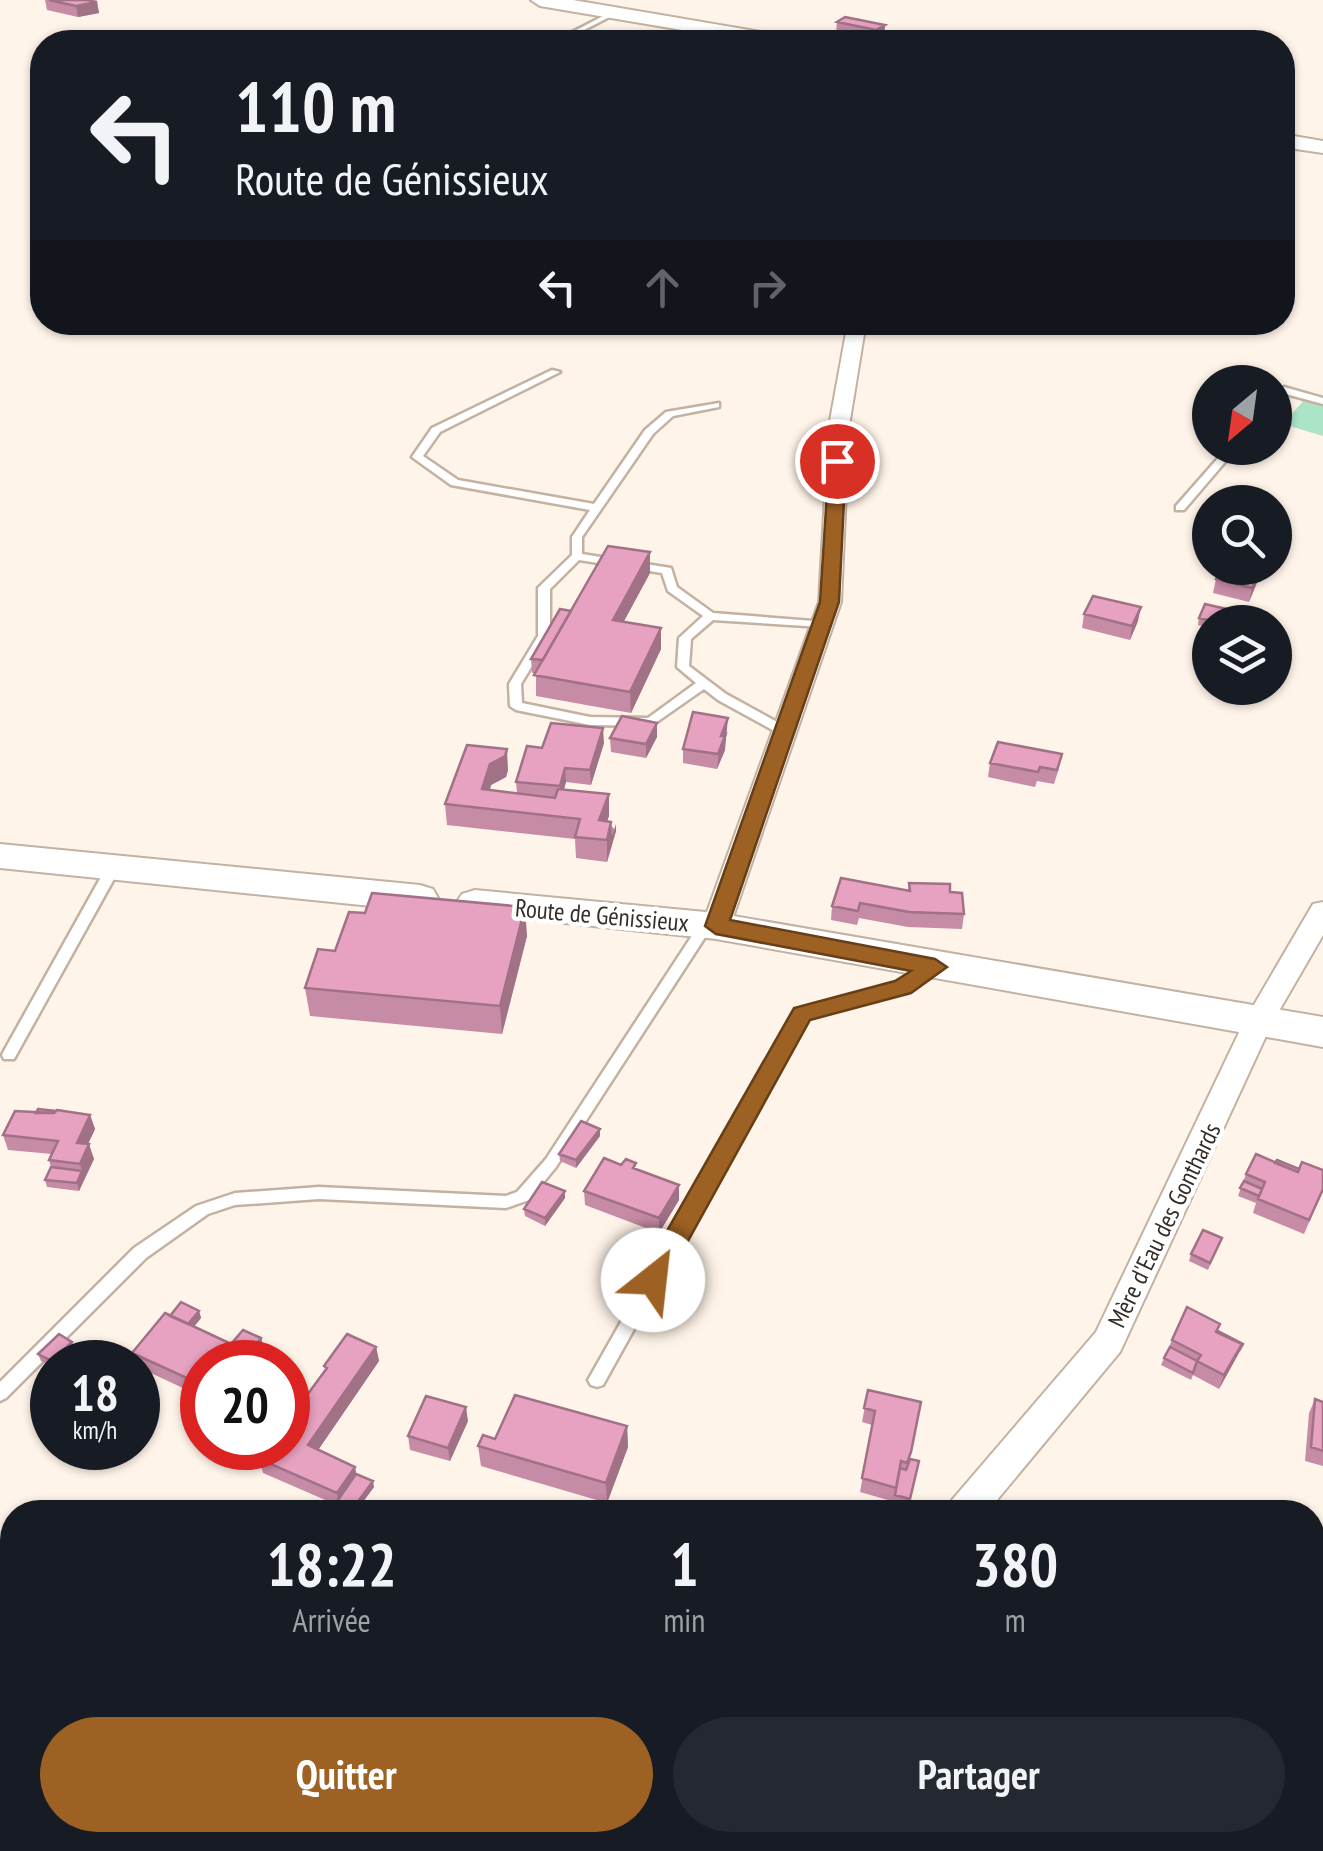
<!DOCTYPE html>
<html lang="fr">
<meta charset="utf-8">
<style>
body{margin:0;font-family:"PT Sans Narrow",sans-serif;background:#242831;color:#f1f3f6;height:100vh;display:flex;flex-direction:column;font-size:38px;white-space:nowrap}
*{box-sizing:border-box;margin:0}
p{font-size:32px;color:#9ea1a6}
.icon{flex:none;width:55px;height:55px;fill:none;stroke:currentColor;stroke-width:2;stroke-linecap:round;stroke-linejoin:round}
.map{position:relative;flex:1;overflow:hidden}
.details{position:absolute;left:0px;top:1500px;width:1325px;height:352px;display:flex;flex-direction:column;background:#171b24;border-radius:40px 40px 0 0;box-shadow:0 2px 8px #0004}
.details>*{flex:none}
.guide{position:absolute;left:30px;top:30px;width:1265px;height:305px;border-radius:40px;box-shadow:0 2px 8px #0004;background:#171b24;color:#f1f3f6;overflow:hidden}
.needle{width:65px;rotate:209deg}
.buttons{position:absolute;left:1192px;top:365px;display:grid;gap:20px}
.buttons a{display:grid;place-items:center;width:100px;height:100px;border-radius:50%;background:#171b24;box-shadow:0 2px 8px #0004;font-size:50px}
.speed{position:absolute;left:30px;top:1340px;display:flex;gap:20px;font-size:50px;font-weight:700;text-align:center}
.speed>*{display:grid;place-content:center;width:130px;height:130px;border-radius:50%;background:#171b24;box-shadow:0 2px 8px #0004;line-height:1}
.speed small{font-size:25px;font-weight:400}
.speed .limit{border:15px solid #d22;background:#fff;color:#111}
.pin{position:absolute;display:grid;place-items:center;width:85px;height:85px;color:#fff;margin:-42px;border:5px solid #fff;border-radius:50%;box-shadow:0 2px 10px #0007}
.me{position:absolute;width:110px;margin:-55px;rotate:29deg;stroke-linejoin:round;filter:drop-shadow(0 0 8px #0008)}
.turn{display:flex;align-items:center;gap:35px;height:210px;padding:0 40px;font-size:45px}
.turn .icon{width:130px;height:130px;stroke-width:2.5}
.turn b{display:block;font-size:70px;line-height:85px}
.lanes{display:flex;align-items:center;height:95px;padding:0 40px;background:#0003;justify-content:center;gap:50px;direction:ltr}
.lanes .off{opacity:.35}
.eta{display:flex;justify-content:space-evenly;align-items:center;height:170px;text-align:center}
.eta b{font-size:60px;font-weight:600;line-height:70px}
.button{display:flex;gap:20px;margin-top:auto;padding:20px 40px}
.button a{flex:1;height:115px;border-radius:60px;background:#9d6123;color:#fff;font-size:40px;font-weight:600;line-height:115px;text-align:center}
.button a+a{background:#242831;color:#f1f3f6}
.map>svg:first-child{display:block}
.green{fill:#ace4c8}
.lines{fill:none;stroke-linecap:round;stroke-linejoin:round}
.lane-casing{stroke:#c3b2a1;stroke-width:5}
.street-casing{stroke:#c3b2a1;stroke-width:4}
.secondary-casing{stroke:#c3b2a1;stroke-width:4}
.lane{fill:#fff;fill-rule:evenodd}
.street{fill:#fff;fill-rule:evenodd}
.secondary{fill:#fff;fill-rule:evenodd}
.wall{fill:#c68ba5}
.shaded-wall{fill:#a17186}
.building{fill:#e6a2c0;stroke:#a17186;stroke-width:2.5}
.route{fill:#9d6123;stroke:#663f17;stroke-width:2.5}
.labels{text-anchor:middle;dominant-baseline:central;stroke-width:9;stroke-linejoin:round;paint-order:stroke}
.street-label{font-size:25px;fill:#352e28;stroke:#fff}
</style>
<div class="map">
<svg width="1323" height="1851" viewBox="0 0 1323 1851">
<rect width="100%" height="100%" fill="#fff4e9"/>
<!-- green -->
<path class="green" d="M1305 399 1323 404V436L1283 424Z"/>
<g class="lines">
<!-- lane casing -->
<g class="lane-casing">
<path id="lane" d="M615 10 617 13 561 42H553Z
M552 370 560 372 440 432 423 456 458 480 594 504 645 430 666 412 719 403V407L673 416 653 434 582 537V554L671 568 677 587 713 613 826 622 828 624 822 627 713 620 691 639 689 666 726 694 788 728 790 731 788 734H780L718 700 704 689 651 726 590 725 516 710 510 706 509 684 538 636V588L572 555V537L590 510 451 485 412 457 432 428ZM579 560 662 573 668 591 703 616 679 638 677 667 696 683 648 718 590 717 522 703 521 684 550 636V589Z
M1284 387 1323 398V404L1286 394 1275 402V393Z
M1227 448H1237L1184 510H1176V506Z
M113 864 120 868 14 1059H4L2 1055 4 1051 106 868Z
M706 920 713 925 711 928 556 1167 529 1200 506 1208 319 1199 235 1205 208 1214 146 1258 6 1398 0 1401V1382L134 1248 196 1206 235 1193 319 1187 506 1196 517 1192 546 1159 701 922Z
M934 963 941 968 939 972 908 991 807 1018 603 1385 597 1387 591 1385 588 1380 591 1375 797 1010 898 983Z
M900 1840H920L919 1851H899Z"/>
</g>
<!-- street casing -->
<g class="street-casing">
<path id="street" d="M848 322H866L849 426 841 602 730 926 726 933H706L702 926 819 602 829 426Z
M1323 902V935L1272 1023 1120 1352 987 1512H947L952 1500 1096 1332 1244 1022 1313 904Z
M652 1840H699L694 1851H647Z
M915 1840H968L973 1851H920Z"/>
</g>
<!-- secondary casing -->
<g class="secondary-casing">
<path id="secondary" d="M531 0H573L784 36 794 42H753L540 6Z
M1282 134 1323 141V153L1282 147Z
M0 844 420 885 433 889 438 898 433 907 420 911 0 868Z
M475 890 716 913 1323 1017V1047L716 939 462 912 456 903 462 894Z"/>
</g>
<!-- lane -->
<use href="#lane" class="lane"/>
<!-- street -->
<use href="#street" class="street"/>
<!-- secondary -->
<use href="#secondary" class="secondary"/>
</g>
<!-- wall -->
<path class="wall" d="M45 0H87L97 2 99 13 78 17 47 10Z
M837 22 885 25 884 36 876 41 836 33Z
M650 573 624 621 661 649 631 713 536 696V673H532L531 659 571 611Z
M1216 579 1258 580 1249 602 1213 593Z
M1084 614 1138 621 1130 640 1082 628Z
M1199 618 1232 622H1210V628L1198 625Z
M728 732 725 739V750L717 769 683 763V749Z
M657 737 646 758 611 752 610 738Z
M604 743 591 785 566 782 564 789 609 816 607 821 616 831 607 862 576 858 575 839 447 825 445 804 508 770 506 777 491 785 490 790 517 793 516 782 542 748Z
M990 763 1059 768 1054 784 1037 781 1035 787 988 777Z
M909 883 950 892 964 914 962 929 908 927 859 918 857 925 831 920 832 906 908 890Z
M527 936 502 1034 310 1016 305 988 335 951Z
M90 1115 95 1129 88 1144 94 1159 79 1191 47 1187 45 1180 51 1167 49 1160 52 1154 8 1150 3 1135Z
M600 1129V1136L576 1168 560 1161 559 1154Z
M1275 1163 1299 1169 1323 1170V1191L1304 1234 1253 1213 1256 1203 1238 1196 1246 1174Z
M621 1165 636 1169 679 1200 659 1233 585 1205 584 1191Z
M565 1198 545 1226 525 1216 524 1209Z
M1222 1238 1208 1270 1189 1261 1191 1254Z
M199 1311 201 1318 194 1327 231 1344 261 1338 263 1345 249 1362H202V1397L138 1367V1362H135L132 1353 170 1316Z
M1218 1331 1240 1351 1219 1389 1193 1375 1191 1380 1161 1365 1172 1340Z
M72 1342 74 1349 60 1362H52V1367L41 1361 38 1354Z
M376 1347 379 1361 318 1450 355 1467 356 1474 374 1487 356 1512H353L263 1473 259 1459 325 1370 324 1366Z
M868 1390 910 1459 919 1461 909 1506 860 1492 872 1425 862 1422Z
M1315 1399 1323 1402V1466L1305 1461 1309 1413Z
M468 1421 450 1461 410 1450 408 1436Z
M627 1426 628 1447 607 1503 481 1466 478 1446 495 1439Z
M1209 1840H1301L1299 1851H1208Z"/>
<!-- shaded-wall -->
<path class="shaded-wall" d="M97 2 99 13 78 17 76 6Z
M885 25 884 36 876 41V30Z
M650 552V573L617 634 613 620Z
M1261 568 1258 580 1249 602 1252 588Z
M1141 607 1138 621 1130 640 1132 626Z
M661 628V649L631 713 630 692Z
M728 718 725 750 717 769 721 736Z
M657 723V737L646 758V744Z
M603 728 604 743 591 785 590 770Z
M507 749 508 770 506 777 491 785 484 811 482 789 490 764Z
M565 768 566 782 561 800 560 786Z
M609 794V816L602 835 600 834V842L599 820Z
M611 822 612 836 616 824V831L607 862V840Z
M525 907 527 936 502 1034 500 1006Z
M90 1115 95 1129 82 1157 77 1143Z
M600 1129V1136L576 1168V1160Z
M89 1144 94 1159 79 1191 77 1183 82 1171 80 1164Z
M679 1185V1200L659 1233V1218Z
M565 1191V1198L545 1226V1218Z
M199 1311 201 1318 186 1336 184 1329Z
M261 1338 263 1345 249 1362H234L244 1350Z
M72 1342 74 1349 60 1362 52 1363V1361Z
M1242 1344H1243L1240 1351 1219 1389 1224 1375Z
M376 1347 379 1361 312 1459 308 1445Z
M466 1407 468 1421 450 1461 448 1448Z
M627 1426 628 1447 607 1503 606 1483Z
M355 1467 357 1480 338 1500 337 1493Z
M373 1481 374 1487 355 1512 354 1507Z"/>
<!-- building -->
<path class="building" d="M49 0H87L97 2 76 6Z
M845 17 885 25 876 30 837 22Z
M608 546 650 552 613 620 661 628 630 692 534 675Z
M1221 568H1261L1252 588 1216 579Z
M1093 596 1141 607 1132 626 1084 614Z
M1205 604 1235 611 1231 622H1217L1199 618Z
M560 609 571 611 543 660 531 659Z
M693 712 728 718 721 736H725L718 754 683 749Z
M622 716 657 723 646 744 610 738Z
M551 723 603 728 590 770 565 768 560 786 516 782 527 746 542 748Z
M998 742 1062 754 1057 770 1040 767 1038 772 990 763Z
M467 745 507 749 505 756 490 764 482 789 555 798 558 789 609 794 599 820 611 822 607 840 575 837 580 819 445 804Z
M841 878 910 891 909 883 950 884V892L962 893 964 914 909 912 860 903 858 911 832 906Z
M372 893 525 907 500 1006 305 988 318 949 335 951 349 912 365 913Z
M38 1109 56 1111 54 1113H36Z
M57 1110 90 1115 77 1143 89 1144 80 1164 49 1160 58 1141 3 1135 15 1111 54 1113Z
M581 1121 600 1129 576 1160 559 1154Z
M1256 1154 1298 1172 1302 1162 1323 1170V1189L1309 1220 1258 1199 1265 1182 1246 1174Z
M604 1158 621 1165 626 1159 636 1163 633 1168 679 1185 659 1218 584 1191Z
M1277 1160 1299 1169 1298 1172 1275 1163Z
M51 1167 82 1171 77 1183 45 1180Z
M1244 1181 1262 1189 1259 1196 1240 1188Z
M542 1182 565 1191 545 1218 524 1209Z
M1203 1230 1222 1238 1210 1263 1191 1254Z
M181 1302 199 1311 188 1324 170 1316Z
M1187 1307 1220 1324 1216 1332 1242 1344 1224 1375 1197 1361 1201 1355 1172 1340Z
M165 1313 244 1350 234 1362H202V1385L132 1353Z
M243 1330 261 1338 246 1357 244 1350 231 1344Z
M1218 1331 1243 1344 1239 1351 1242 1344 1217 1332Z
M59 1334 72 1342 52 1361 38 1354Z
M347 1334 376 1347 308 1445 355 1467 337 1493 259 1459 268 1448H288V1421L327 1368 324 1366Z
M1170 1347 1197 1361 1193 1373 1164 1358Z
M868 1390 921 1402 911 1452 907 1463 901 1461 896 1488 862 1478 875 1411 864 1408Z
M515 1395 627 1426 606 1483 478 1446 483 1435 495 1439Z
M426 1396 466 1407 448 1448 408 1436Z
M1315 1399 1323 1402V1451L1311 1447Z
M910 1459 919 1461 910 1499 895 1495 900 1468 906 1470Z
M356 1474 373 1481 354 1507 338 1500Z
M1135 1503 1161 1512H1133Z
M1052 1840H1094L1092 1851H1050Z
M1214 1840H1301L1299 1851H1245Z"/>
<!-- route -->
<path class="route" d="M837 456 846 461 839 602 730 920 935 959 947 967 911 993 810 1020 662 1288 653 1292 643 1288 639 1280 794 1008 895 981 911 971 716 934 705 926 820 602 829 461Z"/>
<g class="labels">
<!-- street labels -->
<g class="street-label">
<text transform="translate(602 915) rotate(5)">Route de Génissieux</text>
<text transform="translate(1164 1225) rotate(-64)">Mère d'Eau des Gonthards</text>
</g>
</g>
</svg>
<div class="buttons">
<a><svg class="needle" viewBox="-14 -14 28 28"><path d="M0-13l5 13h-10z" fill="#e53935"/><path d="M0 13l5-13h-10z" fill="#9ea1a6"/></svg></a>
<a><svg class="icon" aria-label="search" viewBox="0 0 24 24"><circle cx="10" cy="10" r="6"/><path d="M15 15l6 6"/></svg></a>
<a><svg class="icon" aria-label="layers" viewBox="0 0 24 24"><path d="M12 4l9 5-9 5-9-5zM3 14l9 5 9-5"/></svg></a>
</div>
<div class="speed"><div>18<small>km/h</small></div><div class="limit">20</div></div>
<div class="pin" style="left:837px;top:461px;background:#d93025"><svg class="icon" aria-label="arrive" viewBox="0 0 24 24"><path d="M6 21V4h12l-3 4 3 4H6"/></svg></div>
<svg class="me" style="left:653px;top:1280px" viewBox="-20 -20 40 40"><circle r="19" fill="#fff"/><path d="M0-13L10 11 0 6-10 11z" fill="#9d6123"/></svg>
<div class="guide">
<div class="turn"><svg class="icon" aria-label="left" viewBox="0 0 24 24"><path d="M17 20v-9H6M10 6l-5 5 5 5"/></svg><div><b>110 m</b>Route de Génissieux</div></div>
<div class="lanes"><svg class="icon" aria-label="left" viewBox="0 0 24 24"><path d="M17 20v-9H6M10 6l-5 5 5 5"/></svg><svg class="icon off" aria-label="ahead" viewBox="0 0 24 24"><path d="M12 20V5M6 11l6-6 6 6"/></svg><svg class="icon off" aria-label="right" viewBox="0 0 24 24"><path d="M7 20v-9h11M14 6l5 5-5 5"/></svg></div>
</div>
<section class="details">
<div class="eta">
<div><b>18:22</b><p>Arrivée</p></div>
<div><b>1</b><p>min</p></div>
<div><b>380</b><p>m</p></div>
</div>
<div class="button"><a>Quitter</a><a>Partager</a></div>
</section>
</div>
